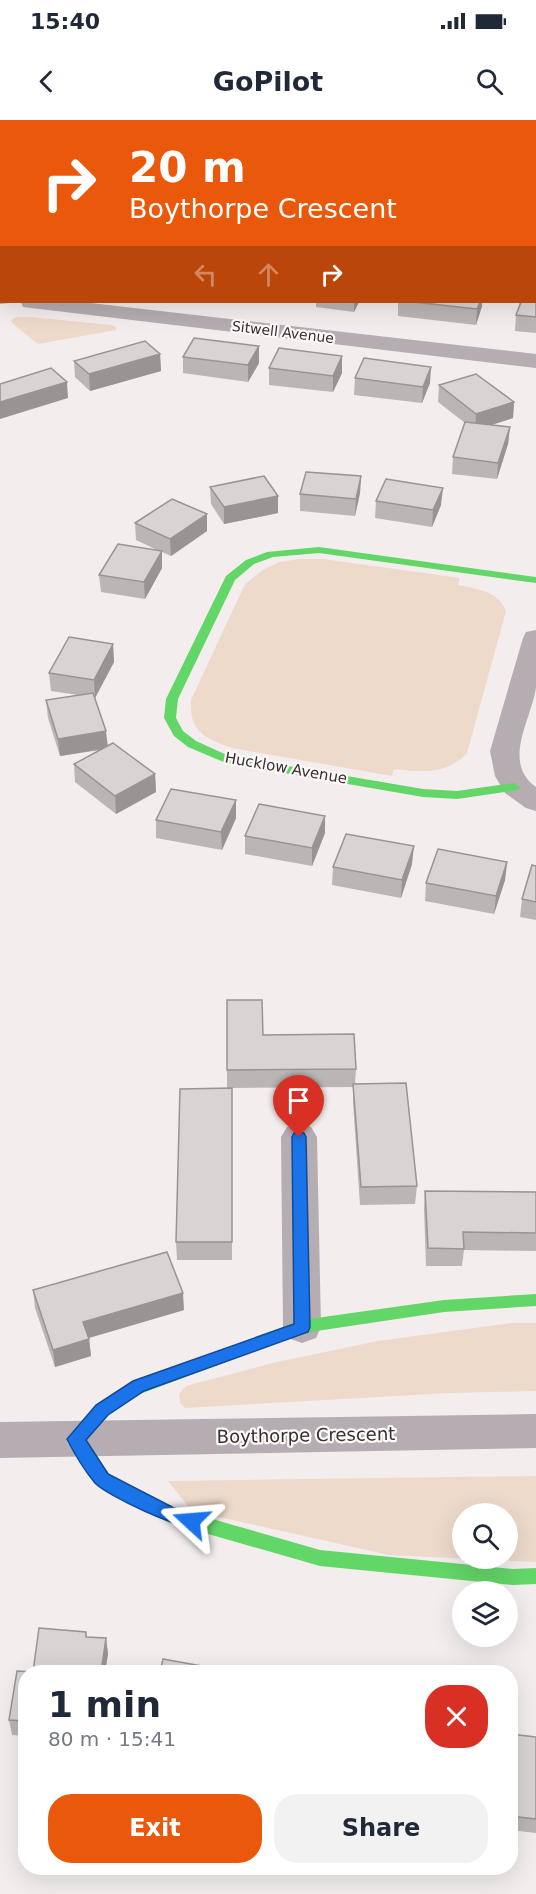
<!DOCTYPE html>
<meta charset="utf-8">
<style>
body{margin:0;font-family:"DejaVu Sans",sans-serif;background:#f2f2f3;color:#1f2937;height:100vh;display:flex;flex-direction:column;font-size:22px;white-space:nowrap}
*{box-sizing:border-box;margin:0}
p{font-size:20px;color:#747a83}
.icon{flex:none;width:33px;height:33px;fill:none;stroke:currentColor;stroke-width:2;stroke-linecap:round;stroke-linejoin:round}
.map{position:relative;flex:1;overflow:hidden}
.sheet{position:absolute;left:18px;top:1545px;width:500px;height:210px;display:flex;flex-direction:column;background:#fff;border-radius:24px;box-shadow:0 6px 24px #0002}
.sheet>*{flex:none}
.guide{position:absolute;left:0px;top:0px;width:537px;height:183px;box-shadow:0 6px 24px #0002;background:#ea580c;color:#fff;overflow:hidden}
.buttons{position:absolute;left:452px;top:1383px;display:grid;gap:12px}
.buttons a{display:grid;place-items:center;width:66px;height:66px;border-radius:50%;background:#fff;box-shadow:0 6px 24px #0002;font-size:30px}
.pin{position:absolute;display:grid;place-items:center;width:51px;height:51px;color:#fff;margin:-62px -26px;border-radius:50% 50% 50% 0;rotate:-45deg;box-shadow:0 0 6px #0007}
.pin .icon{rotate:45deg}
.me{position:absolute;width:66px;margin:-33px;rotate:289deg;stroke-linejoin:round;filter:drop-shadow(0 0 4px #0008)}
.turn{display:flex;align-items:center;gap:21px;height:126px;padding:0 30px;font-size:27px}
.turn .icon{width:78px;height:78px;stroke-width:2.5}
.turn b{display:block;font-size:42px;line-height:51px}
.lanes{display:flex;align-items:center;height:57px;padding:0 30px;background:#0003;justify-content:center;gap:30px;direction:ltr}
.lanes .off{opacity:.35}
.round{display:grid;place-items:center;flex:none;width:63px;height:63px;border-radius:24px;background:#f2f2f3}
.summary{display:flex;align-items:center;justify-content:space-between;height:102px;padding:0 30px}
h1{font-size:36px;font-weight:700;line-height:45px}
.primary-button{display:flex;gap:12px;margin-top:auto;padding:12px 30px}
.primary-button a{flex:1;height:69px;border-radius:24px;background:#ea580c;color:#fff;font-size:24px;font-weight:700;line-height:69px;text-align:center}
.primary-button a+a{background:#f2f2f3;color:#1f2937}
.status{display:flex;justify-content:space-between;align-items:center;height:42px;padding:0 30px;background:#fff;direction:ltr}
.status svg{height:16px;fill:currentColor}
header{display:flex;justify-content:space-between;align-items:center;height:78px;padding:0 30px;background:#fff;font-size:27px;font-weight:700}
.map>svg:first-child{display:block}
.green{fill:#eddacb;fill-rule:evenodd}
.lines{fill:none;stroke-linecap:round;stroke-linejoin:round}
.lane{fill:#b5adb1;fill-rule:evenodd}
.street{fill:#b5adb1;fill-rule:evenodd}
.fast{fill:#63d668;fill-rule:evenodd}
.slow{fill:#ff974d;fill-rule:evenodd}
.jam{fill:#b3261e;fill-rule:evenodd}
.wall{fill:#bbb6b6}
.shaded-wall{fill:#989494}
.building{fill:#d9d4d4;stroke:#989494;stroke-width:1.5}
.route{fill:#1a73e8;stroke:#114b97;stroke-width:1.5}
.labels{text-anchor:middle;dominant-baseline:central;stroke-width:4.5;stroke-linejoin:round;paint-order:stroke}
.far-street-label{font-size:14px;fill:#353031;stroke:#fef9f9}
.street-label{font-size:15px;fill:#353031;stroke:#fef9f9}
.near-street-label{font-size:18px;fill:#353031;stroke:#fef9f9}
</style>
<div class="status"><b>15:40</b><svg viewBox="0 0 49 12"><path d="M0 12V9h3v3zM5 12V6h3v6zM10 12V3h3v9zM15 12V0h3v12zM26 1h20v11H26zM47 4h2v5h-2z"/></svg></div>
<header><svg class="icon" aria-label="back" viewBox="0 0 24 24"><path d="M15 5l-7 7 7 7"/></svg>GoPilot<svg class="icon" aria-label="search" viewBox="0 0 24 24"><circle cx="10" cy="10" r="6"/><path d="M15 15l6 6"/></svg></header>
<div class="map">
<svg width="536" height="1774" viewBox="0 0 536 1774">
<rect width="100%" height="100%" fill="#f3eded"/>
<!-- green -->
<path class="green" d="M17 197H32L111 205 116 207V210L38 224 12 203 11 200Z
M300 439H323L460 458 458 465C478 469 498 471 506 491L467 633C447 655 420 652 394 649L392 656 232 628C205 618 189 612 191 580L245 464 263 450 279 442Z
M511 1203H536V1271L449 1273 185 1288 180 1283 179 1274 186 1266 277 1242 378 1221Z
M536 1356V1442L389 1435 192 1391 168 1361ZM462 1394H507V1438H462Z"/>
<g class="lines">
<!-- lane -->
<path class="lane" d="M81 0H91L92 2H80Z
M272 0H290L289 2Z
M0 108H2V116H0Z"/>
<!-- street -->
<path class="street" d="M0 172 2 182 10 183 0 184Z
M21 182H82L536 234V248L31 188 23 187Z
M536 510C536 528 536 549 536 567 532 599 501 642 536 667V691L526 688 505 673 495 656 490 631 523 518 526 512Z
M299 1004 311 1007 317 1017 321 1207 316 1218 302 1223 288 1218 283 1207 281 1017 287 1007Z
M536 1294V1328L0 1338V1302Z"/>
<!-- fast -->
<path class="fast" d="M0 133H2L0 140Z
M319 427 536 457V463L319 433 273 437 254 444 235 460 178 579 176 598 183 611 196 621 229 636 423 669 457 671 514 663 520 667 518 670 457 679 423 677 226 643 188 627 174 616 164 598 166 579 226 456 246 440 267 432Z
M536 1174V1186L444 1192 303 1213 132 1277 126 1275 124 1270 126 1265 302 1200 444 1180Z
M135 1368 174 1388 320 1430 513 1449 536 1448V1464L513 1465 320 1446 170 1403 129 1381 127 1376 129 1371Z"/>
<!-- slow -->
<path class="slow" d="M83 0H91L82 2Z"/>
<!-- jam -->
<path class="jam" d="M132 1263 138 1265 140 1270 138 1275 108 1295 86 1320 109 1354 141 1371 143 1376 141 1381 135 1384 97 1364 68 1319 96 1285Z"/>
</g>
<!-- wall -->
<path class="wall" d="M290 0H367V2H290Z
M466 0H520V2H468Z
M536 130V213L515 211 516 195Z
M316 182H359L354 192 316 187Z
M398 182H482V186L476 205 398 196Z
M259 226V243L248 262 183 253V237Z
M160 234 161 251 90 271 75 257 74 241Z
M269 248 342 253 333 272 269 265Z
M355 258 430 263 422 283 354 275Z
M439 265 514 282 513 298 492 305 510 307 508 324 497 359 452 354 453 337 465 303 438 282Z
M361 356 360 373 355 396 300 391V374Z
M210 367 278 393 224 404 211 384Z
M376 381 441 385 432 407 375 398Z
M207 394V411L171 436 162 432V448L145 479 101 472 99 455 157 430 136 420 135 403Z
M113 524 114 542 95 578 108 626 155 654 156 672 116 694 75 662 74 644 101 630 60 636 48 598 46 580 78 575 51 571 49 553Z
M325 696V713L312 746 245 734V716Z
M236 698 222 730 156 718V700Z
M507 742 505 760 494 794 425 781 426 763Z
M412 744 401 778 332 765 333 747Z
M536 746V800L520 797 522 779Z
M263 915 356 949 355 964 417 1066 415 1084 360 1085 353 982V967L232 968V1140H177L176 1122 227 968V950Z
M425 1071 536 1072V1131L464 1130 462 1146H426L424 1088Z
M33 1170 184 1190 89 1218 91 1236 55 1247 35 1188Z
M39 1508 86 1512 87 1517 106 1518 108 1534 105 1552H26V1616L12 1615 9 1600 17 1551 33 1552Z
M510 1614 536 1617V1713L510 1710Z"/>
<!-- shaded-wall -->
<path class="shaded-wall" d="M503 0H520V2H497Z
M354 182H359L354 192Z
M480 182H482V186L476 205 477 189Z
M259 226V243L248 262V245Z
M160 234 161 251 90 271 89 254Z
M342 236V253L333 272V256Z
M431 247 430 263 422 283 423 267Z
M67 262 68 278 0 299V282Z
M514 282 513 298 475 310 476 294Z
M510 307 508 324 497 359 498 343Z
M361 356 360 373 355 396 356 379Z
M443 368 441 385 432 407 433 390Z
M278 376V393L224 404V387Z
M207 394V411L171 436 170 419Z
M162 431V448L145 479 144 462Z
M113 524 114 542 95 578 94 560Z
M106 611 108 628 60 636 58 619Z
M155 654 156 672 116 694 115 676Z
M236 680V698L222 730 221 712Z
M325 696V713L312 746V728Z
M414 726 412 744 401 778 402 760Z
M507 742 505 760 494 794 496 776Z
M183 1173 184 1190 85 1219 83 1202Z
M89 1219 91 1236 55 1247 53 1230Z
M106 1518 108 1534 105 1552H101Z"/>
<!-- building -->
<path class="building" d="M333 0H364V2Z
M536 130V197L516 195 521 182H536Z
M414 182H480L477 189Z
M194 218 259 226 248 245 183 237Z
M145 221 160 234 89 254 74 241Z
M279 228 342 236 333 256 269 248Z
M364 238 431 247 423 267 355 258Z
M51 248 67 262 0 282V264Z
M476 254 514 282 476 294 439 265Z
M465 302 510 307 498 343 453 337Z
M306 352 361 356 356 379 300 374Z
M264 356 278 376 224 387 210 367Z
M386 359 443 368 433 390 376 381Z
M172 379 207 394 170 419 135 403Z
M118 424 162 431 144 462 99 455Z
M69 517 113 524 94 560 49 553Z
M93 573 106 611 58 619 46 580Z
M113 623 155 654 115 676 74 644Z
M171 669 236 680 221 712 156 700Z
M259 684 325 696 312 728 245 716Z
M346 714 414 726 402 760 333 747Z
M438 729 507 742 496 776 426 763Z
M532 745 536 746V782L522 779Z
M227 880H262L263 915 354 914 356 949 227 950Z
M406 963 417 1066 361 1067 353 964Z
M232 968V1122H176L180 969Z
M425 1071 536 1072V1113L463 1112 464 1129 428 1128Z
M167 1132 183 1173 83 1202 89 1219 53 1230 33 1170Z
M39 1508 86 1512V1517L106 1518 101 1552H26V1601L9 1600 17 1551 33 1552Z
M163 1539 235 1552H160Z
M510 1614 536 1617V1699L510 1696Z"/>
<!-- route -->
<path class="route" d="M299 1011 304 1013 306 1017 310 1207 308 1212 144 1271 108 1295 86 1320 108 1354 174 1388 197 1395 200 1401 197 1406C183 1412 106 1375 95 1363 85 1351 74 1333 67 1319L96 1285 133 1261 294 1204 292 1017 294 1013Z"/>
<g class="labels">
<!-- far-street labels -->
<g class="far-street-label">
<text transform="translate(283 212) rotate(7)">Sitwell Avenue</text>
</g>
<!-- street labels -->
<g class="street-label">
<text transform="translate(286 648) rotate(10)">Hucklow Avenue</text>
</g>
<!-- near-street labels -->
<g class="near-street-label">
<text transform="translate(306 1315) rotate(-1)">Boythorpe Crescent</text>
</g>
</g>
</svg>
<div class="buttons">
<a><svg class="icon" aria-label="search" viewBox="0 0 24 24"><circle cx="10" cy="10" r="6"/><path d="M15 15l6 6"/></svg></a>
<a><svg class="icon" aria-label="layers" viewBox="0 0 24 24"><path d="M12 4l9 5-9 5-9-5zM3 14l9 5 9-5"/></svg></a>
</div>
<div class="pin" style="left:299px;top:1017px;background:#d93025"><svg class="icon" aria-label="arrive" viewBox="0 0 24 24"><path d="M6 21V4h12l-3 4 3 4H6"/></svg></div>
<svg class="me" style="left:191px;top:1401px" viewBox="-20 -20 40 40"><path d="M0-17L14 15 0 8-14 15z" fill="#1a73e8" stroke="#fff" stroke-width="4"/></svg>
<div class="guide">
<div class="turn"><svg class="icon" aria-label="right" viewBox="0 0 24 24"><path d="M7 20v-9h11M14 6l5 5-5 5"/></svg><div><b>20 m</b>Boythorpe Crescent</div></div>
<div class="lanes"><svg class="icon off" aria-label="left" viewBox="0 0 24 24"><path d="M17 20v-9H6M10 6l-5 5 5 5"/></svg><svg class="icon off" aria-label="ahead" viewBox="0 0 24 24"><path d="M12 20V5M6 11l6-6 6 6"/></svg><svg class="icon" aria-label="right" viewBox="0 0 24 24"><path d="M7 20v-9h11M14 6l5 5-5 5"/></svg></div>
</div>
<section class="sheet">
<div class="summary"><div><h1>1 min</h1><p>80 m · 15:41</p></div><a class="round" style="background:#d93025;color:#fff"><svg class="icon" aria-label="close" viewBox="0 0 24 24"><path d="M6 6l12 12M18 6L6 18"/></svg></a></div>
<div class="primary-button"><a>Exit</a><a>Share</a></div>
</section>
</div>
